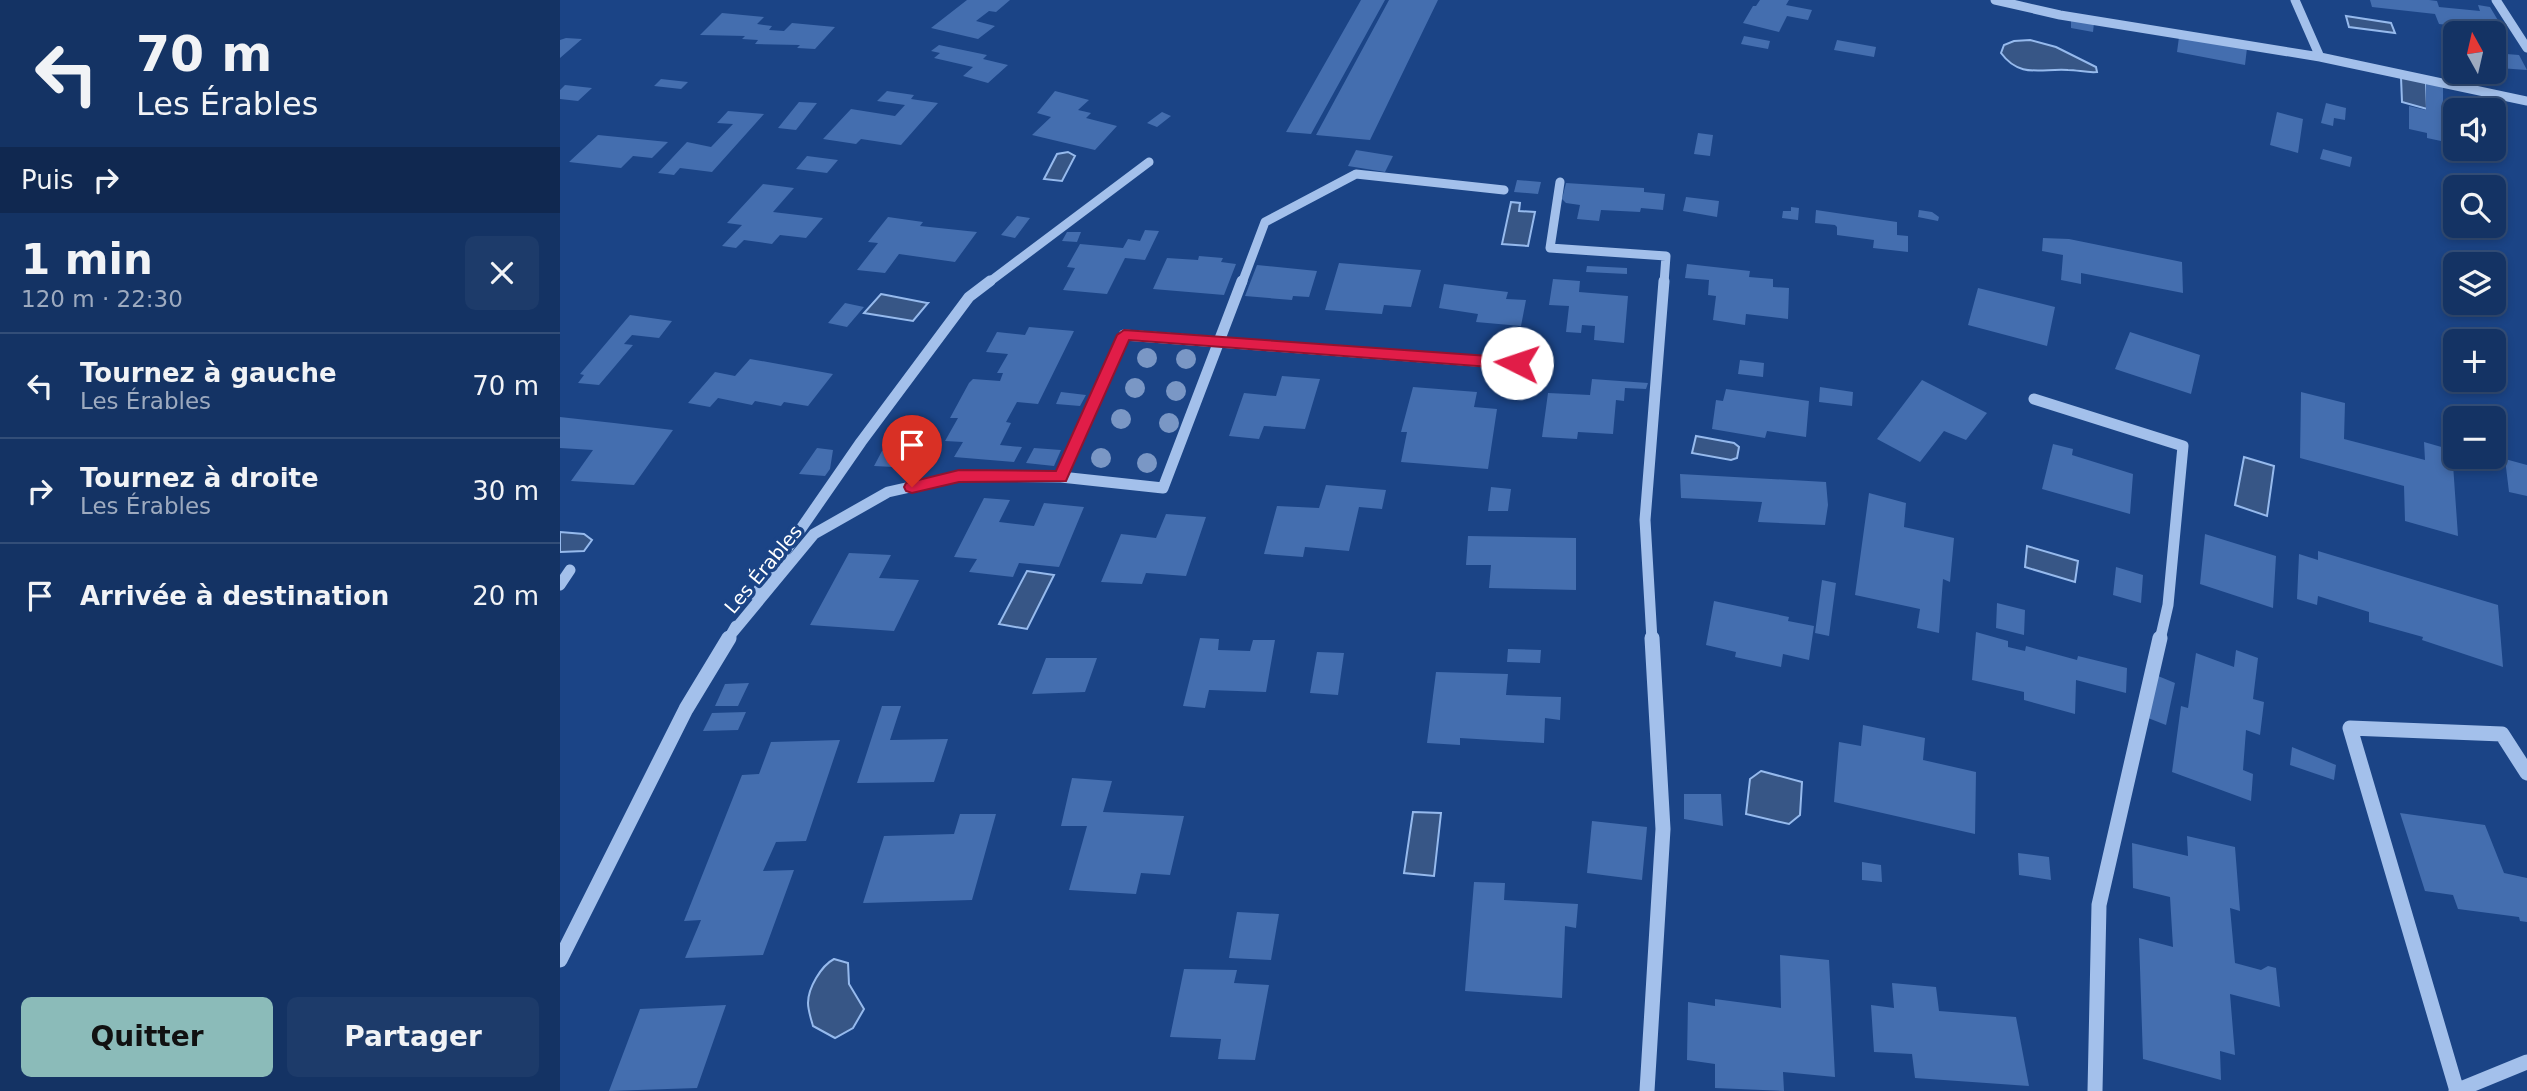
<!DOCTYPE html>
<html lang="fr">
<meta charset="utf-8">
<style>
body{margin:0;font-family:"DejaVu Sans",sans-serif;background:#1d3b6a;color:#f1f3f6;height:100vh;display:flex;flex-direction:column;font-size:26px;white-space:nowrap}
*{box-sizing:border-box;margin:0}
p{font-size:23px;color:#9daabf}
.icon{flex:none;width:38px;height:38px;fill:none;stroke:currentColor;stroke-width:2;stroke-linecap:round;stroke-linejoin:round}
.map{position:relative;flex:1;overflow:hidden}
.side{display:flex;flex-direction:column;background:#143364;width:560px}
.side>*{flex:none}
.banner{background:#143364;color:#f1f3f6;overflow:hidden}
.needle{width:46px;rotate:352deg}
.fabs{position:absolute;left:1883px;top:21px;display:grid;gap:14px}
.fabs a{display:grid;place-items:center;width:63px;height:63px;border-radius:10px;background:#143364;box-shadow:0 4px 10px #0003,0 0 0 2px #334e78;font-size:35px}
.pin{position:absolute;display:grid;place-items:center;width:60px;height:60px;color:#fff;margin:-72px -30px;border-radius:50% 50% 50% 0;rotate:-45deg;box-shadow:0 0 7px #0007}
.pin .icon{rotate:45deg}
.me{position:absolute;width:77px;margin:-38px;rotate:274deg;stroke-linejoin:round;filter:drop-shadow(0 0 5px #0008)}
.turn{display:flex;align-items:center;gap:24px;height:147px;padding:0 21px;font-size:32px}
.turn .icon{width:91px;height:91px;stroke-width:2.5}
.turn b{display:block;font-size:49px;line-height:60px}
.then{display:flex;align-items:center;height:66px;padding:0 21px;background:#0003;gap:14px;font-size:26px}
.round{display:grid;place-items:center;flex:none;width:74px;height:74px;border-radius:10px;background:#1d3b6a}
.head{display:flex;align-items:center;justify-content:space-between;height:119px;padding:0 21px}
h1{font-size:42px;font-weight:600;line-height:52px}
.button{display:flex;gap:14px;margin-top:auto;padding:14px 21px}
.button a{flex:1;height:80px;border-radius:10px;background:#8bbbb9;color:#111;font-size:28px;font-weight:600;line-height:80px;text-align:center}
.button a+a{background:#1d3b6a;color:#f1f3f6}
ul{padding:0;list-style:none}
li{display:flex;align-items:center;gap:21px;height:105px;padding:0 21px;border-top:2px solid #334e78}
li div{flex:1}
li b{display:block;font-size:26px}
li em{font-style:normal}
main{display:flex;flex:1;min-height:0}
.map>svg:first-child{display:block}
.water{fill:#375686;stroke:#96baed;stroke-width:2}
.building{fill:#446eaf}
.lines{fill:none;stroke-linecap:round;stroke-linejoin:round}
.minor-far2{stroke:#a3c0eb;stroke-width:9}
.minor-far1{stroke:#a3c0eb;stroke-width:11}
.minor{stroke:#a3c0eb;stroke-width:15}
.tree{fill:#7a97c5}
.route{fill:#e11d48;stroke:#92132f;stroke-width:2}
.labels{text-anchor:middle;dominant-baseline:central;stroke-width:7;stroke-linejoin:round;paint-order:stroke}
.street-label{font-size:19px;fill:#fff;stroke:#1b4486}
</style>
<main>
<section class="side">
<div class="banner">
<div class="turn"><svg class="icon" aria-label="left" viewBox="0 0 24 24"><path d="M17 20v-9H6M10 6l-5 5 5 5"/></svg><div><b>70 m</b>Les Érables</div></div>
<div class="then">Puis<svg class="icon" aria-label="right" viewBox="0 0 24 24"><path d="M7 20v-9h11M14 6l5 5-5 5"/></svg></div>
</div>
<div class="head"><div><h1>1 min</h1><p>120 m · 22:30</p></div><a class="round"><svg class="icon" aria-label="close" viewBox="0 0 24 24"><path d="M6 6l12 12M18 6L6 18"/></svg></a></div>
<ul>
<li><svg class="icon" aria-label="left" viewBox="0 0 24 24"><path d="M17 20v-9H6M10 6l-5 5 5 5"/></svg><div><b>Tournez à gauche</b><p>Les Érables</p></div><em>70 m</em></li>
<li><svg class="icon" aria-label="right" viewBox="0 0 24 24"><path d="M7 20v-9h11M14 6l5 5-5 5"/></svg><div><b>Tournez à droite</b><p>Les Érables</p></div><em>30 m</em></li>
<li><svg class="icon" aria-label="arrive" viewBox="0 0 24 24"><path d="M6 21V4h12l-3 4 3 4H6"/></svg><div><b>Arrivée à destination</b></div><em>20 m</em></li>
</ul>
<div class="button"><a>Quitter</a><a>Partager</a></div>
</section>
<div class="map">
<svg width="1967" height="1091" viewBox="0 0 1967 1091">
<rect width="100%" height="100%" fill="#1b4486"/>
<!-- water -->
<path class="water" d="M1786 16 1831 23 1835 33 1789 27Z
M1470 40 1496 47 1536 67 1537 72C1527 73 1518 70 1508 70 1482 68 1460 79 1441 53L1444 45 1454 41Z
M1841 77 1866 82 1867 109 1842 102Z
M508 152 515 156 502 181 484 179 497 154Z
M951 202 960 203 959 211 975 212 968 246 942 244Z
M321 294 367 303H368L353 321 304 313Z
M1136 436 1174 443 1179 447 1177 458 1171 460 1132 453Z
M1684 457 1714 466 1707 516 1675 505Z
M0 532 24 534 32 540 24 551 0 552Z
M1467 546 1518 561 1515 582 1465 567Z
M467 571 494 575 467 629 439 624Z
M1201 771 1242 782 1240 815 1229 824 1186 814 1190 779Z
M853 812 881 813 874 876 844 873Z
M274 959 288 963 289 984 304 1009 293 1028 275 1038 253 1026C251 1019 248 1010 248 1003 248 988 261 966 274 959Z"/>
<!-- building -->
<path class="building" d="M407 0H450L436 12 429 11 416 21 435 26 418 39 371 28Z
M801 0H825L751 134 726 132Z
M829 0H878L810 140 756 135Z
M1200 0H1229L1226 5 1252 10 1248 20 1227 16 1219 32 1183 23 1193 6H1196Z
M1810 0H1869L1877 1 1879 7 1920 11 1918 5 1930 7 1945 32 1879 24 1875 14 1812 7Z
M162 13 204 17 197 24 212 26 209 30 224 31 232 23 275 27 255 49 237 48 240 45 195 44 198 40 182 39 185 36 140 35Z
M1511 20 1534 23 1533 32 1511 28Z
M1184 36 1210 41 1208 49 1181 44Z
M1619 37 1687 48 1685 65 1617 52Z
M6 38 22 39 0 58V40Z
M1277 40 1316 47 1314 57 1274 50Z
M379 45 427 55 423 59 448 65 428 83 403 76 413 67 374 58 380 53 371 51Z
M1934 53 1959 55 1967 70 1939 68 1934 61Z
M101 79 128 82 121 89 94 86Z
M1866 82 1883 86V111L1895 114V144L1867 138V133L1849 129V106L1866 110Z
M5 85 32 88 18 101 0 99V90Z
M327 91 354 95 351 99 378 103 341 145 301 139 296 144 263 139 291 109 335 116 345 105 317 101Z
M495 91 529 100 518 110 531 113 526 118 557 126 535 150 472 135 491 117 477 113Z
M239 102 257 103 236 130 218 128Z
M1766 103 1786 108 1785 120 1774 118 1773 126 1761 123Z
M168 111 204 114 152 172 120 168 114 175 98 173 127 142 151 147 173 124 157 123Z
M602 112 611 116 597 127 587 123Z
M1717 112 1743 119 1738 153 1710 145Z
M1138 133 1153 135 1150 156 1134 154Z
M38 135 108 142 92 158 73 156 61 168 9 162Z
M1763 149 1792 157 1790 167 1760 159Z
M796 150 833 156 825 172 788 166Z
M247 156 278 160 267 173 236 169Z
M957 180 981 182 978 194 954 192Z
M1006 183 1084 188V192L1105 194 1103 210 1081 208 1080 212 1041 210 1039 221 1017 219 1020 205 1006 203 1002 199Z
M203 184 234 188 213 212 263 218 246 238 220 235 212 244 184 240 176 248 162 246 182 225 167 223Z
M1126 197 1159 201 1157 217 1123 211Z
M1231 207 1239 208 1238 220 1222 218 1223 211H1231Z
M1256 210 1337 222V235L1348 236V252L1313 248 1314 240 1277 235V227L1275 225 1255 223Z
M1359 210 1372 212 1379 217 1378 221 1358 217Z
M457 216 470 218 455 238 441 235Z
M328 217 363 222 360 226 417 232 395 262 339 254 325 273 297 270 318 243 308 242Z
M585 230 599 231 585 260 565 258 547 294 503 290 515 268 507 267 520 244 563 248 568 239 580 241Z
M507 232H521L517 242 502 241Z
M1483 238 1509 239 1622 262 1623 293 1521 273V284L1501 280 1503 255 1482 251Z
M639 256 663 258 661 262 676 264 664 295 593 289 607 258 638 260Z
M779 263 861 270 851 307 824 305 822 314 765 310Z
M1127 264 1190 271 1189 277 1213 279V287L1229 288 1228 319 1186 314 1185 325 1153 320 1156 296 1148 295 1149 280 1125 278Z
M697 265 757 271 749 297 733 296 732 300 685 296Z
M1027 266 1067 268V274L1026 272Z
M993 279 1020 281 1019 292 1068 296 1064 343 1034 340 1035 326 1022 325 1021 333 1006 332 1009 306 989 305Z
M884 284 948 292 946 299 966 300 961 326 916 322 918 314 879 308Z
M1418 288 1495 307 1487 346 1408 325Z
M285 303 304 307 287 327 268 323Z
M70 315 112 321 99 338 72 335 64 344 73 345 39 385 18 383 24 375 20 374Z
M469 327 514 331 478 404 457 402 446 422 451 423 440 445 462 447 454 462 394 457 403 442 385 441 398 418H390L409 383 413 379 440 381 443 373H437L448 354 426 352 437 332 465 335Z
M1570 332 1640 355 1631 394 1555 369Z
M190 359 224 365 273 374 248 406 224 402 221 406 195 401 192 405 158 398 150 407 128 403 155 372 175 376Z
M1180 360 1204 363 1203 377 1178 374Z
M722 376 760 379 745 429 704 426 699 439 669 436 684 393 716 396Z
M1032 379 1088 383 1086 389 1065 388 1064 401 1056 400 1053 434 1018 432 1017 439 982 437 988 393 1030 395Z
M1362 380 1427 413 1406 440 1384 431 1360 462 1317 439Z
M853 387 917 392 914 407 937 409 928 469 841 462 847 432H841Z
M1260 387 1293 392 1292 406 1259 402Z
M1166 389 1249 401 1246 437 1207 431 1205 438 1152 429 1156 400 1163 401Z
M501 392 526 395 520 406 496 404Z
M1741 392 1785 403 1784 439 1865 460 1864 442 1892 450 1898 536 1845 521 1844 486 1740 458Z
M0 417 54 423 113 430 74 485 11 481 33 450 0 448Z
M1493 444 1513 449 1512 455 1573 474 1570 514 1482 489Z
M257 448 273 450 270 469 265 476 239 474Z
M474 448 501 450 494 466 466 463Z
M322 451 342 452 334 467 314 466Z
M1945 459 1967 465V496L1949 492Z
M1120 474 1266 482 1268 505 1265 525 1198 522 1202 502 1121 498Z
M766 485 826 490 822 509 799 507 789 551 745 547 743 557 704 554 717 506 759 508Z
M931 487 951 489 948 511H928Z
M1309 493 1346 503 1344 527 1394 538 1390 582 1383 579 1379 633 1357 628 1360 609 1295 595Z
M424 498 450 500 439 522 474 526 484 503 524 507 499 567 459 563 453 577 409 572 417 559 394 557Z
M606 514 646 517 626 576 586 573 582 584 541 582 561 534 596 538Z
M1645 534 1716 556 1713 608 1640 584Z
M908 536 1016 538V590L929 588 931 565H906Z
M1758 551 1938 605 1943 667 1862 640 1863 637 1809 622V612L1761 597 1758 596 1757 605 1737 599 1739 554 1758 560Z
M289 553 331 555 319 578 359 580 334 631 250 625Z
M1556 567 1583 575 1581 603 1553 595Z
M1262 580 1276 583 1269 636 1255 633Z
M1154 601 1229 617 1228 621 1254 626 1249 660 1223 654 1221 667 1175 657 1176 652 1146 645Z
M1437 603 1465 610 1464 635 1436 628Z
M1416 632 1448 641V647L1465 651 1466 646 1517 660 1518 656 1567 668 1566 693 1516 680 1515 714 1464 700V692L1412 680Z
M640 638 659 639 658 650 690 651 693 640H715L706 692 649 690 645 708 623 706Z
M948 649 981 650 980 663 947 662Z
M1676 650 1698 658 1693 699 1704 702 1700 735 1686 730 1683 770 1693 774 1691 801 1612 772 1621 706 1628 708 1636 653 1674 667Z
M757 652 784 653 778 695 750 693Z
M486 658H537L525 692 472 694Z
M876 672 948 674 946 695 1001 697 1000 720 985 718 984 743 900 738V745L867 743Z
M1598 676 1615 683 1606 725 1588 718Z
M189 683 178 706H155L165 684Z
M322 706H341L330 740 388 739 374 782 297 783Z
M186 712 178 730 143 731 152 713Z
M1303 725 1365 738 1363 760 1416 772 1415 834 1274 802 1279 742 1301 746Z
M280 740 246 841 216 842 203 871 234 870 203 955 125 958 141 920 124 921 182 775 199 774 211 742Z
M1732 747 1776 765 1774 780 1730 765Z
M512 778 552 781 543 812 624 816 610 875 581 873 576 894 509 890 527 826H501Z
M1124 794H1161L1163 826 1124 819Z
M1840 813 1925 825 1944 873 1967 878V922L1960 921 1959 917 1898 909 1893 895 1865 891Z
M400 814H436L412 900 303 903 324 836 394 834Z
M1032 821 1087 827 1082 880 1027 873Z
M1627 836 1675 847 1680 911 1670 908 1675 963 1701 970 1708 966 1716 968 1720 1007 1670 994 1675 1055 1660 1051 1661 1080 1583 1059 1579 938 1613 947 1610 897 1573 888 1572 843 1628 856Z
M1458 853 1489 857 1491 880 1459 875Z
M1302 862 1321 865 1322 882 1302 880Z
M914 882 945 883 944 900 1018 904 1016 928 1005 926 1002 998 905 991Z
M677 912 719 914 711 960 669 958Z
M1220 955 1269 960 1275 1077 1223 1072 1224 1091 1155 1088V1064L1127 1060 1128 1002 1155 1006V999L1221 1008Z
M624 969 677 970 674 983 709 985 695 1060 658 1059 661 1039 610 1037Z
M1332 983 1376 987 1379 1011 1456 1017 1469 1086 1355 1078 1352 1054 1314 1052 1311 1005 1334 1008Z
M166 1005 137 1088 49 1091 80 1009Z"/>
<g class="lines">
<!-- minor-far2 -->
<path class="minor-far2" d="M1435 0 1500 15 1760 57
M1735 0 1760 57 1967 101
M1936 0 1967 48
M1000 182 990 248 1106 256 1104 283
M428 283 589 162
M682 283 705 222 796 174 944 190"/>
<!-- minor-far1 -->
<path class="minor-far1" d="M1474 399 1623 446 1608 605 1600 640
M501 477 564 335 957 364
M0 585 10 570
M195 595 301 442 409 297 430 281
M173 632 254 534 328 492 399 476 501 477 603 488 682 281
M168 640 176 626
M1092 640 1085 520 1104 281"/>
<!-- minor -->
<path class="minor" d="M0 960 126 709 169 638
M1087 1091 1103 829 1092 638
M1535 1091 1539 905 1600 638
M1896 1091 1967 1062
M1897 1091 1790 728 1942 734 1967 773"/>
</g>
<!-- trees -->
<g class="tree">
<circle cx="587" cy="358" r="10"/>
<circle cx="626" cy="359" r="10"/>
<circle cx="575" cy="388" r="10"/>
<circle cx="616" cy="391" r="10"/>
<circle cx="561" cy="419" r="10"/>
<circle cx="609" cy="423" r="10"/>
<circle cx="541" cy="458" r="10"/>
<circle cx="587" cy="463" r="10"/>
</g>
<!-- route -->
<path class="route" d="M564 330 957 358 964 363 957 369 569 340 506 481 399 482 352 493 346 491 344 487 346 483 399 470 496 471 557 335Z"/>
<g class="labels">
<!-- street labels -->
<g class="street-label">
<text transform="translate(203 569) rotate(-50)">Les Érables</text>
</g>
</g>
</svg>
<div class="fabs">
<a><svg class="needle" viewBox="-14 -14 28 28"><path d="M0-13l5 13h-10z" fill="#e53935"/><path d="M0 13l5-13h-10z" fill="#9daabf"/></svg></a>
<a><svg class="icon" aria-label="sound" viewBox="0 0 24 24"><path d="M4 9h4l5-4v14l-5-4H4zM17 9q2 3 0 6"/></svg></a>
<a><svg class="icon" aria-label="search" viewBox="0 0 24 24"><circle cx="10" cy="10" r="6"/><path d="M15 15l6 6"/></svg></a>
<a><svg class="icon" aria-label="layers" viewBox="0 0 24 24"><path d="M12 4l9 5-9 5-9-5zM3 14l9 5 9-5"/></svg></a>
<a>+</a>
<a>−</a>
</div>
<div class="pin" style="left:352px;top:487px;background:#d93025"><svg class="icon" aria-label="arrive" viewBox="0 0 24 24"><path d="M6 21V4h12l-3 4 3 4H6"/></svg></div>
<svg class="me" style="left:957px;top:363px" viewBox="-20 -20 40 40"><circle r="19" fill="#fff"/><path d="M0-13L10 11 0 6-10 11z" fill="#e11d48"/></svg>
</div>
</main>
